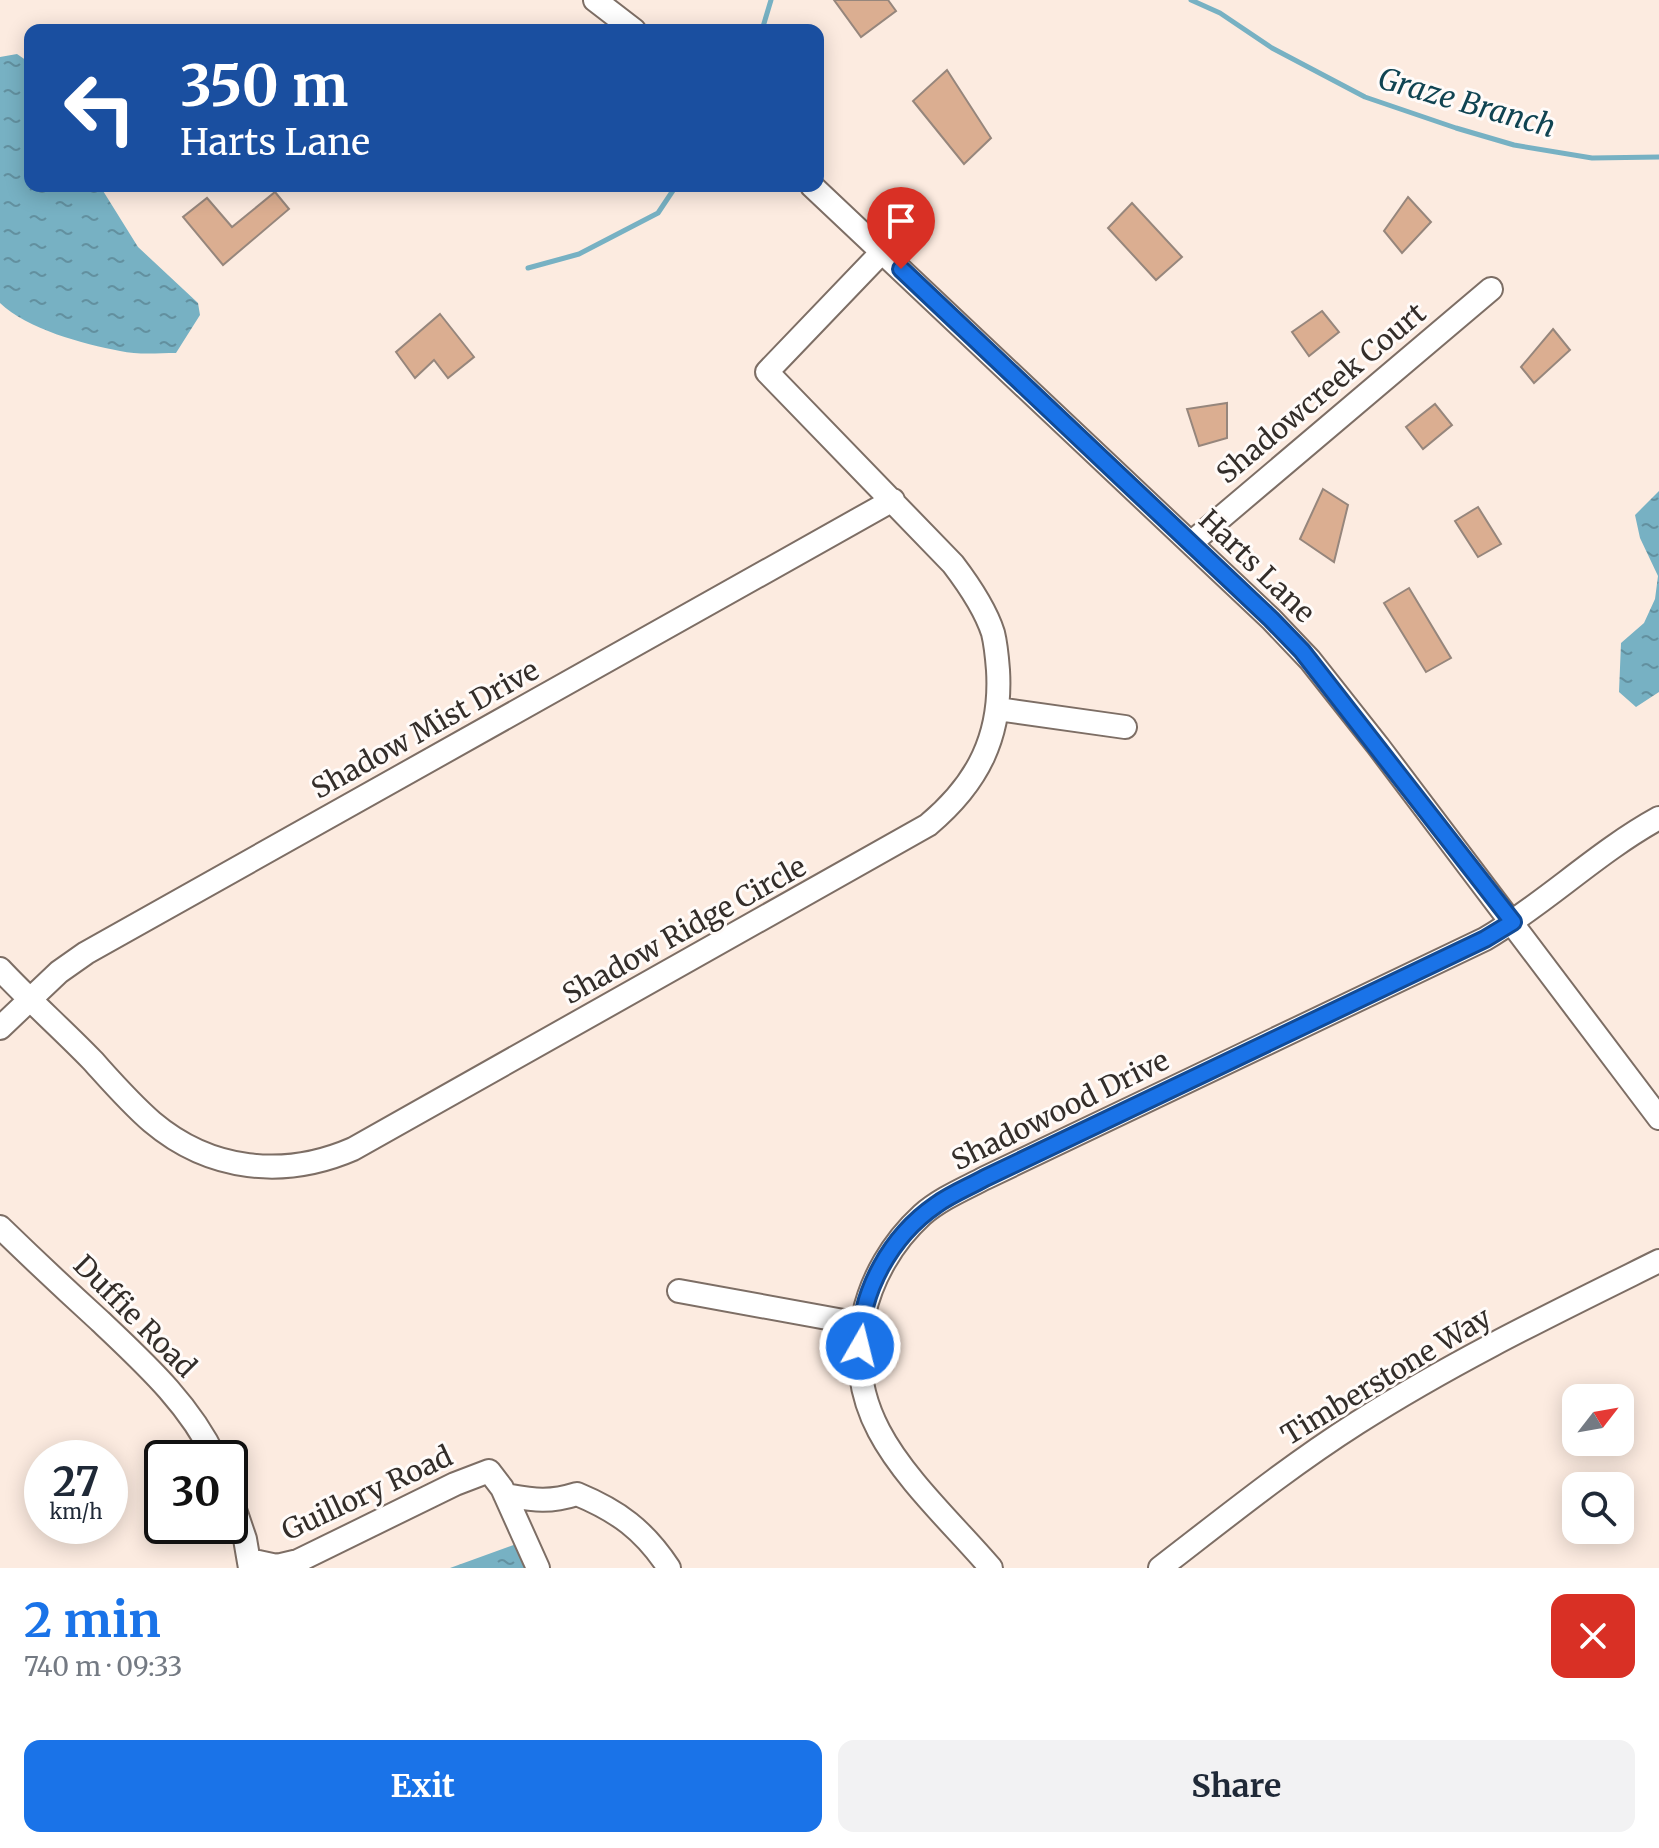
<!DOCTYPE html>
<meta charset="utf-8">
<style>
body{margin:0;font-family:Merriweather,serif;background:#f2f2f3;color:#1f2937;height:100vh;display:flex;flex-direction:column;font-size:30px;white-space:nowrap}
*{box-sizing:border-box;margin:0}
p{font-size:26px;color:#747a83}
.icon{flex:none;width:44px;height:44px;fill:none;stroke:currentColor;stroke-width:2;stroke-linecap:round;stroke-linejoin:round}
.map{position:relative;height:1568px;overflow:hidden}
.side{display:flex;flex-direction:column;background:#fff;flex:1}
.side>*{flex:none}
.guide{position:absolute;left:24px;top:24px;width:800px;height:168px;border-radius:16px;box-shadow:0 4px 20px #0003;background:#1a4fa0;color:#fff;overflow:hidden}
.needle{width:52px;rotate:59deg}
.tools{position:absolute;left:1562px;top:1384px;display:grid;gap:16px}
.tools a{display:grid;place-items:center;width:72px;height:72px;border-radius:16px;background:#fff;box-shadow:0 4px 20px #0003;font-size:40px}
.speed{position:absolute;left:24px;top:1440px;display:flex;gap:16px;font-size:40px;font-weight:700;text-align:center}
.speed>*{display:grid;place-content:center;width:104px;height:104px;border-radius:50%;background:#fff;box-shadow:0 4px 20px #0003;line-height:1}
.speed small{font-size:20px;font-weight:400}
.speed .limit{border:4px solid #111;border-radius:12px;background:#fff;color:#111}
.pin{position:absolute;display:grid;place-items:center;width:68px;height:68px;color:#fff;margin:-82px -34px;border-radius:50% 50% 50% 0;rotate:-45deg;box-shadow:0 0 8px #0007}
.pin .icon{rotate:45deg}
.me{position:absolute;width:88px;margin:-44px;rotate:8deg;stroke-linejoin:round;filter:drop-shadow(0 0 6px #0008)}
.turn{display:flex;align-items:center;gap:28px;height:168px;padding:0 24px;font-size:36px}
.turn .icon{width:104px;height:104px;stroke-width:2.5}
.turn b{display:block;font-size:56px;line-height:68px}
.round{display:grid;place-items:center;flex:none;width:84px;height:84px;border-radius:16px;background:#f2f2f3}
.headline{display:flex;align-items:center;justify-content:space-between;height:136px;padding:0 24px}
h1{font-size:48px;font-weight:700;line-height:60px;color:#1a73e8}
.primary-button{display:flex;gap:16px;margin-top:auto;padding:16px 24px}
.primary-button a{flex:1;height:92px;border-radius:16px;background:#1a73e8;color:#fff;font-size:32px;font-weight:700;line-height:92px;text-align:center}
.primary-button a+a{background:#f2f2f3;color:#1f2937}
.map>svg:first-child{display:block}
.water{fill:url(#water-ripples)}
.lines{fill:none;stroke-linecap:round;stroke-linejoin:round}
.stream{stroke:#77b1c3;stroke-width:5}
.building{fill:#dbae91;stroke:#96867c;stroke-width:2}
.minor-casing{stroke:#7d6e65;stroke-width:26}
.minor{stroke:#fff;stroke-width:22}
.route-casing{stroke:#114b97;stroke-width:20}
.route{stroke:#1a73e8;stroke-width:14}
.labels{text-anchor:middle;dominant-baseline:central;stroke-width:6;stroke-linejoin:round;paint-order:stroke}
.street-label{font-size:28px;fill:#342e2a;stroke:#fffbf9}
.water-label{font-size:30px;font-style:italic;fill:#104452;stroke:#fffbf9}
</style>
<div class="map">
<svg width="1659" height="1568" viewBox="0 0 1659 1568">
<defs>
<pattern id="water-ripples" width="26" height="14" patternUnits="userSpaceOnUse" patternTransform="scale(2)"><rect width="26" height="14" fill="#77b1c3"/><path d="M2 4q2-2 4 0t4 0M15 11q2-2 4 0t4 0" fill="none" stroke="#62909f"/></pattern>
</defs>
<rect width="100%" height="100%" fill="#fcebe0"/>
<!-- water -->
<path class="water" d="M17 54 30 63V186H100L138 247 198 303 200 315 176 353C158 353 138 355 120 351 83 344 27 329 0 303V57Z
M1659 491V692L1636 707 1619 692 1621 643 1644 623 1655 599 1658 576 1640 538 1635 515Z
M519 1543 530 1568H450Z"/>
<g class="lines">
<!-- stream -->
<path class="stream" d="M1191 0 1220 13 1272 48 1365 97 1456 128 1514 145 1592 158 1659 157
M762 30 771 0
M528 268 579 254 658 213 676 186"/>
</g>
<!-- building -->
<path class="building" d="M834 0H888L896 11 861 37Z
M947 70 991 138 964 164 913 101Z
M275 192 289 209 223 265 183 217 207 198 232 227Z
M1408 197 1431 222 1402 253 1384 231Z
M1132 203 1182 257 1156 280 1108 228Z
M1322 311 1339 332 1309 356 1292 332Z
M440 314 474 357 448 378 434 360 415 378 396 352Z
M1553 329 1570 350 1534 383 1521 367Z
M1227 403V438L1199 446 1187 409Z
M1435 404 1452 425 1423 449 1406 427Z
M1323 489 1348 505 1334 562 1300 539Z
M1478 507 1501 544 1478 557 1455 521Z
M1409 588 1451 658 1426 672 1384 603Z"/>
<g class="lines">
<!-- minor casing -->
<g class="minor-casing">
<path id="minor" d="M595 0 634 30
M812 186 1271 619 1310 660 1378 746 1659 1118
M1191 543 1491 289
M998 709 1125 727
M0 969C29 1000 62 1029 92 1060 111 1081 130 1103 152 1122 210 1171 284 1179 353 1149L928 825C978 783 1002 736 998 670 997 657 996 645 993 633 985 608 969 585 953 564L767 372 882 252
M0 1028 59 972 86 953 893 500
M0 1227C33 1259 66 1290 100 1321 143 1362 189 1403 215 1458
M679 1291 860 1324
M230 1495 245 1539 250 1568
M505 1495C534 1500 548 1503 577 1494 618 1511 644 1530 669 1568
M249 1560 277 1566 298 1561 455 1484 489 1471 502 1488 538 1568
M991 1568C956 1527 904 1479 879 1431 840 1358 862 1270 922 1215 940 1199 964 1189 985 1178L1485 939C1546 903 1597 852 1659 818
M1160 1568C1225 1518 1288 1467 1357 1423 1454 1361 1556 1312 1659 1261"/>
</g>
<!-- minor -->
<use href="#minor" class="minor"/>
</g>
<g class="lines">
<!-- route casing -->
<g class="route-casing">
<path id="route" d="M860 1346C860 1291 891 1236 936 1205 951 1194 969 1187 985 1178L1485 939 1513 922 1302 651 1271 619 901 269"/>
</g>
<!-- route -->
<use href="#route" class="route"/>
</g>
<g class="labels">
<!-- street labels -->
<g class="street-label">
<text transform="translate(1321 393) rotate(-40)">Shadowcreek Court</text>
<text transform="translate(1257 566) rotate(44)">Harts Lane</text>
<text transform="translate(425 729) rotate(-29)">Shadow Mist Drive</text>
<text transform="translate(684 930) rotate(-29)">Shadow Ridge Circle</text>
<text transform="translate(1060 1110) rotate(-26)">Shadowood Drive</text>
<text transform="translate(135 1316) rotate(45)">Duffie Road</text>
<text transform="translate(1386 1376) rotate(-31)">Timberstone Way</text>
<text transform="translate(367 1493) rotate(-25)">Guillory Road</text>
</g>
<!-- water labels -->
<g class="water-label">
<text transform="translate(1467 102) rotate(16)">Graze Branch</text>
</g>
</g>
</svg>
<div class="tools">
<a><svg class="needle" viewBox="-14 -14 28 28"><path d="M0-13l5 13h-10z" fill="#e53935"/><path d="M0 13l5-13h-10z" fill="#747a83"/></svg></a>
<a><svg class="icon" aria-label="search" viewBox="0 0 24 24"><circle cx="10" cy="10" r="6"/><path d="M15 15l6 6"/></svg></a>
</div>
<div class="speed"><div>27<small>km/h</small></div><div class="limit">30</div></div>
<div class="pin" style="left:901px;top:269px;background:#d93025"><svg class="icon" aria-label="arrive" viewBox="0 0 24 24"><path d="M6 21V4h12l-3 4 3 4H6"/></svg></div>
<svg class="me" style="left:860px;top:1346px" viewBox="-20 -20 40 40"><circle r="17" fill="#1a73e8" stroke="#fff" stroke-width="3"/><path d="M0-11L8 9 0 5-8 9z" fill="#fff"/></svg>
<div class="guide">
<div class="turn"><svg class="icon" aria-label="left" viewBox="0 0 24 24"><path d="M17 20v-9H6M10 6l-5 5 5 5"/></svg><div><b>350 m</b>Harts Lane</div></div>
</div>
</div>
<section class="side">
<div class="headline"><div><h1>2 min</h1><p>740 m · 09:33</p></div><a class="round" style="background:#d93025;color:#fff"><svg class="icon" aria-label="close" viewBox="0 0 24 24"><path d="M6 6l12 12M18 6L6 18"/></svg></a></div>
<div class="primary-button"><a>Exit</a><a>Share</a></div>
</section>
